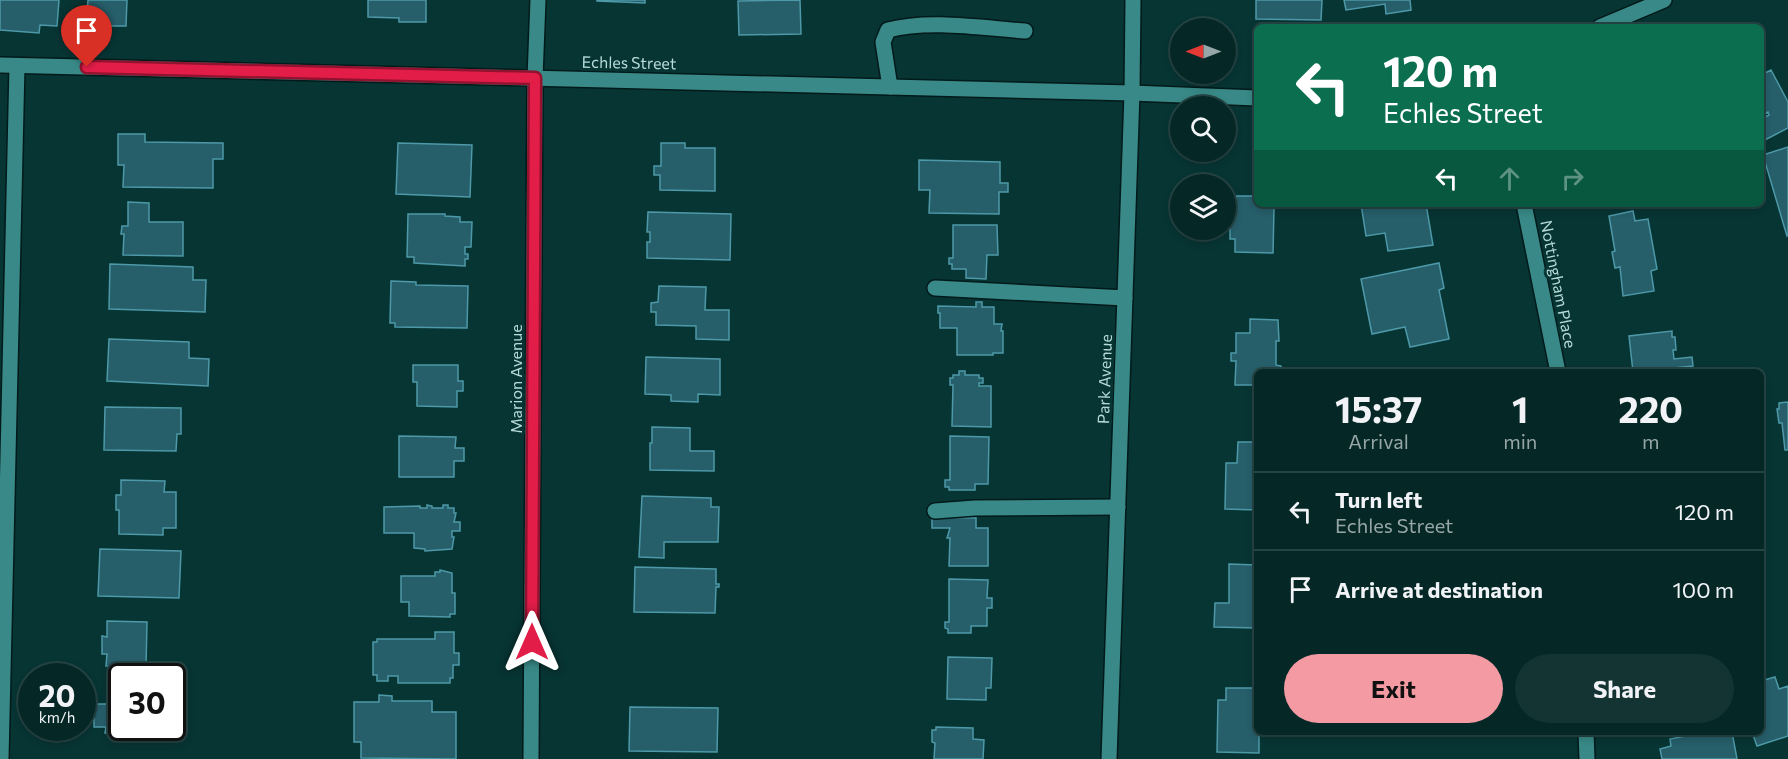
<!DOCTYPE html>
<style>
body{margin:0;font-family:Commissioner,sans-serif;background:#133433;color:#f1f3f6;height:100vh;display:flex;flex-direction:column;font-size:22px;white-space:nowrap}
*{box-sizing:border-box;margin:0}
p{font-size:20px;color:#97a6a7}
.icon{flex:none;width:33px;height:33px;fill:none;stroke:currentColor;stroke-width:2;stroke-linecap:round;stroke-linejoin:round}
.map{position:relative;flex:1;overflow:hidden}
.details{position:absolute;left:1254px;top:369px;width:510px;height:366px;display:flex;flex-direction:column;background:#052827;border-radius:9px;box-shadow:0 3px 9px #0003,0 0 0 2px #264444}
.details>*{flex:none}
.guide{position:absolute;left:1254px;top:24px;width:510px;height:183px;border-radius:9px;box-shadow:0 3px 9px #0003,0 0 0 2px #264444;background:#0b6e4f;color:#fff;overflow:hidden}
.needle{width:39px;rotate:270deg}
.buttons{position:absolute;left:1170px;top:18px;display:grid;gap:12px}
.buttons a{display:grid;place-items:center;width:66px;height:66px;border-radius:50%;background:#052827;box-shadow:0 3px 9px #0003,0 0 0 2px #264444;font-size:30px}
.speed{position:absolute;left:18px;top:663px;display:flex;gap:12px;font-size:30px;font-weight:700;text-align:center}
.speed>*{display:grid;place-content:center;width:78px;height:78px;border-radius:50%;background:#052827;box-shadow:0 3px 9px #0003,0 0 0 2px #264444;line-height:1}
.speed small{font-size:15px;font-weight:400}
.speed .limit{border:3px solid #111;border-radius:9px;background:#fff;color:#111}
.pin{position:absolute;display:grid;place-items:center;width:51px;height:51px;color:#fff;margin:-62px -26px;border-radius:50% 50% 50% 0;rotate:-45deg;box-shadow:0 0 6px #0007}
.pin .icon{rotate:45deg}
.me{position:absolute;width:66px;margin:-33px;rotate:0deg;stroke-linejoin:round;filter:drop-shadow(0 0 4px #0008)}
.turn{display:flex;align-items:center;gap:21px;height:126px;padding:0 30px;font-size:27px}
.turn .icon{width:78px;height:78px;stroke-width:2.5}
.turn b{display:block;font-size:42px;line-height:51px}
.lanes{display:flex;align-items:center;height:57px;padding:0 30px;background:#0003;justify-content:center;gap:30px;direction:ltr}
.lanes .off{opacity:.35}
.eta{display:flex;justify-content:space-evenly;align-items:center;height:102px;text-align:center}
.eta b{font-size:36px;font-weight:700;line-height:42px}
.action{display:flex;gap:12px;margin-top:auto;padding:12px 30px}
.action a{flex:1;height:69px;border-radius:36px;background:#f49aa3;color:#111;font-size:24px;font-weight:700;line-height:69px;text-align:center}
.action a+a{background:#133433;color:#f1f3f6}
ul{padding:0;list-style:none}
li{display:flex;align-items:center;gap:18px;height:78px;padding:0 30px;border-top:2px solid #264444}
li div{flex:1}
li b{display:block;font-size:22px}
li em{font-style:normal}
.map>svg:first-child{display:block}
.building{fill:#265e6a;stroke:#4d99a8;stroke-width:1.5}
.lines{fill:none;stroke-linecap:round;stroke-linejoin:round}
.service-casing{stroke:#021a1a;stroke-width:18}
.minor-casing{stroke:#021a1a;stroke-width:18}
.tertiary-casing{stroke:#021a1a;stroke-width:18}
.secondary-casing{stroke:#021a1a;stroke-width:18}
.service{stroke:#388987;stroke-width:15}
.minor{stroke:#388987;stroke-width:15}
.tertiary{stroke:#388987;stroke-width:15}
.secondary{stroke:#388987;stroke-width:15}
.route-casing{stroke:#92132f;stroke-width:15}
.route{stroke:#e11d48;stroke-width:10}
.labels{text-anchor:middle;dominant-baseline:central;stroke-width:6;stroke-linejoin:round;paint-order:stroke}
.street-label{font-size:16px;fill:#b5dad8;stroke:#073534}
</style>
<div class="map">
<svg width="1788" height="759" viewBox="0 0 1788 759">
<rect width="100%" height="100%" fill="#073534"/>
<!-- building -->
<path class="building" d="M0 0H59L57 26 40 25 39 33 0 30Z
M88 0H127L126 26H86Z
M368 0H426V22H399V18L368 17Z
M597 0H645V3L597 1Z
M800 0 801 34 739 35 738 1Z
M1256 0H1322L1321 20 1256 19Z
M1344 0H1410L1411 10 1386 14 1385 4 1346 10Z
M1771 70 1788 102V128L1761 142V119L1769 115 1768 112 1761 115V75Z
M118 134H145V142L223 143V159H213V188L123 187 124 165H118Z
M398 143 472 145 470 197 396 194Z
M661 143H685V148H715V191L660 190V175H654V166H661Z
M1788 147V235L1787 236 1763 155Z
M919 160 1000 162V183H1008V192H999V214L929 213 930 190H919Z
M1236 196H1257V204H1287L1286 208H1274L1273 253 1235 252V239H1230V209H1236Z
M128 202 149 203V222H183V256L123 255 124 234H121L122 226H128Z
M1361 204H1426L1433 245 1388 251 1385 233 1366 236Z
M1633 211 1635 221 1648 219 1657 269 1651 271 1654 291 1623 296 1620 267 1615 268 1612 252 1615 251 1609 216Z
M648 212 731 214 730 260 647 258V242H650V232H647Z
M408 214H445V216L460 217V222H472L471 247H465V254H468V259H465V266L414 263V257H407Z
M953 225H997L998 255H987L986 279 966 278V269H952V264H949V258H953Z
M1439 263 1444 288 1439 290 1449 339 1410 347 1405 327 1372 334 1361 279Z
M110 264 193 267V280H206L205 312 109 309Z
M391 281 416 282V285L468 286 467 328 395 327V323H390Z
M659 286 706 287 705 310H729V340L696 339V326L656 325V312H651V303L658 302Z
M976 302H982V307H994V324H1002L1001 331H1003V353H993V355H957V328H940V313H938V306L976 307Z
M1250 319 1278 320 1279 341H1276V365L1281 366V372H1257V385H1235L1236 361H1231V353H1236V333H1250Z
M1672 331V337H1675L1676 350H1673L1674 359 1692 357 1693 366 1674 368 1675 372H1633L1629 336Z
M109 339 189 342V358L209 359 208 386 107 381Z
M646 357 720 359V395L698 394V402L671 401V395L645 394Z
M413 365H458V381H463V391H457V407L417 406V382H413Z
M959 371H965V375H979V378H983V383H979V386H991V427L952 426 953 385H950V378H953V375H959Z
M1788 402V450H1785L1782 423H1779L1777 409H1779V403Z
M105 407 181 408V434H177L176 451 104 450Z
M652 427 690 428V451H714V471L650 470V443H652Z
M399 436 456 437 455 448H464V461H454V477H399Z
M950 436 989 437 988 484H975V490H949V487H945V480H950Z
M1238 442H1257V510L1225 509 1226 463H1237Z
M121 480 165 481 164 492H176V528H163V535L119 534V510H116V495H121Z
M642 496 711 498V507H719L718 542H664V558L639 557Z
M427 505 432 506V508H443V505H448V508H454V513H456L454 522H460V531H452V537H454L452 549 425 551V549L414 548V533H384V507L420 506V508H427Z
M932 517 976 518V528H988V566H949L950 538H947L950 528H932Z
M100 549 181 551 179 598 98 596Z
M1229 564 1257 565V628L1214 627 1215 603H1229Z
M635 567 716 569V584H719V587H716L715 613 634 612Z
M440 570 452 573V593H455V614H450V617L409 616V602H401V576H435V572H440Z
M949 579 988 580 987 598H992V608H987V626H971V633H948V629L945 628V622H949Z
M107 621 147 622 146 667 106 666 107 654H102V636L107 637Z
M435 632H454V653H459V665H453V678H450V683H398V676H388V681H377V675H373V642H377V639H435Z
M948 657 992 658 991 688H986V700L947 699Z
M1775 677 1779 689 1788 686V736L1757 746 1752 732H1761V681Z
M1226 688H1257V732H1259V753L1217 752 1218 700H1226Z
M107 690H122V728H168L167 735 105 733 106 727H94V704H107Z
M379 695 392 696V701H432V712H456V759L361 758V742H354V702H379Z
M630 707 718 708 717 752 629 751Z
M936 727 973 728V739L984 740 983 759H934L935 743 932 742V730H936Z
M1695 732H1732L1737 759H1662L1660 749 1671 746 1670 739 1696 734Z"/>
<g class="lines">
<!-- service casing -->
<g class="service-casing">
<path id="service" d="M890 87 883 42 888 30C929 19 983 28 1025 31
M935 288 1125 298
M935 511 975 508 1118 507"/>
</g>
<!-- minor casing -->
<g class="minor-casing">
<path id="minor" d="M1524 204 1558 372
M1586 732 1587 759
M1 759 17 66
M531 759 535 78 538 0"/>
</g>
<!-- tertiary casing -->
<g class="tertiary-casing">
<path id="tertiary" d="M1600 27 1664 0
M0 65 1132 93 1257 98"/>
</g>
<!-- secondary casing -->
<g class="secondary-casing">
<path id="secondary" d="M1109 759 1132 93 1133 0"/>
</g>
<!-- service -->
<use href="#service" class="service"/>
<!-- minor -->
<use href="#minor" class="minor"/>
<!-- tertiary -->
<use href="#tertiary" class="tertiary"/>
<!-- secondary -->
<use href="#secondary" class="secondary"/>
</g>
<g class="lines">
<!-- route casing -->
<g class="route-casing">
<path id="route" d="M87 67 535 78 532 642"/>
</g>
<!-- route -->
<use href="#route" class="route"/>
</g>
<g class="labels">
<!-- street labels -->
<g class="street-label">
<text transform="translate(629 62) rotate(1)">Echles Street</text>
<text transform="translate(1559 284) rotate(79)">Nottingham Place</text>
<text transform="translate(515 379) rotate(-90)">Marion Avenue</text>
<text transform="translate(1104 379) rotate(-88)">Park Avenue</text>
</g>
</g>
</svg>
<div class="buttons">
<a><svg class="needle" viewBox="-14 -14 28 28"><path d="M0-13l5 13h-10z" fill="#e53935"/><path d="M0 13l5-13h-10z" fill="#97a6a7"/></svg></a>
<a><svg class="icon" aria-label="search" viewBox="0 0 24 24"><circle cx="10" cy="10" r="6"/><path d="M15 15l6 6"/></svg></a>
<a><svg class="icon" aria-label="layers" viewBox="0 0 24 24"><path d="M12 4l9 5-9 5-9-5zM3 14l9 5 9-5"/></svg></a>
</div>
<div class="speed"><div>20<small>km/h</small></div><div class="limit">30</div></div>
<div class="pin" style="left:87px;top:67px;background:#d93025"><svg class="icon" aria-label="arrive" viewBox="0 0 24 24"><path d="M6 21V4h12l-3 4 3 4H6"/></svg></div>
<svg class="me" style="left:532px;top:642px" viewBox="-20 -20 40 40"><path d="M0-17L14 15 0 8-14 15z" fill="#e11d48" stroke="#fff" stroke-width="4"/></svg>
<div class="guide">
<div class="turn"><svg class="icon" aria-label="left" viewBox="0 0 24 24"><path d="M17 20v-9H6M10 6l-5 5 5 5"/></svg><div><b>120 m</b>Echles Street</div></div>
<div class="lanes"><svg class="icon" aria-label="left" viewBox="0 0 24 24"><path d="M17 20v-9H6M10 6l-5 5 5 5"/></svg><svg class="icon off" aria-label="ahead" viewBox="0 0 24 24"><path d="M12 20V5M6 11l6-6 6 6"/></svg><svg class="icon off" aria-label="right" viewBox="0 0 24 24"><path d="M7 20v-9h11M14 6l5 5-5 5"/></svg></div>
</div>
<section class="details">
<div class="eta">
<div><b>15:37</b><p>Arrival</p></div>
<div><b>1</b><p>min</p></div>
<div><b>220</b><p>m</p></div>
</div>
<ul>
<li><svg class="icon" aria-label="left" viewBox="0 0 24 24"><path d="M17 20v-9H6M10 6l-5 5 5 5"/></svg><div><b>Turn left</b><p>Echles Street</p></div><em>120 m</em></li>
<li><svg class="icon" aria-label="arrive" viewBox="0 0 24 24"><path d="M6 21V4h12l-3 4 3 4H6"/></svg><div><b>Arrive at destination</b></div><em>100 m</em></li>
</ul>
<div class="action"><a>Exit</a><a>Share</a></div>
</section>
</div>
